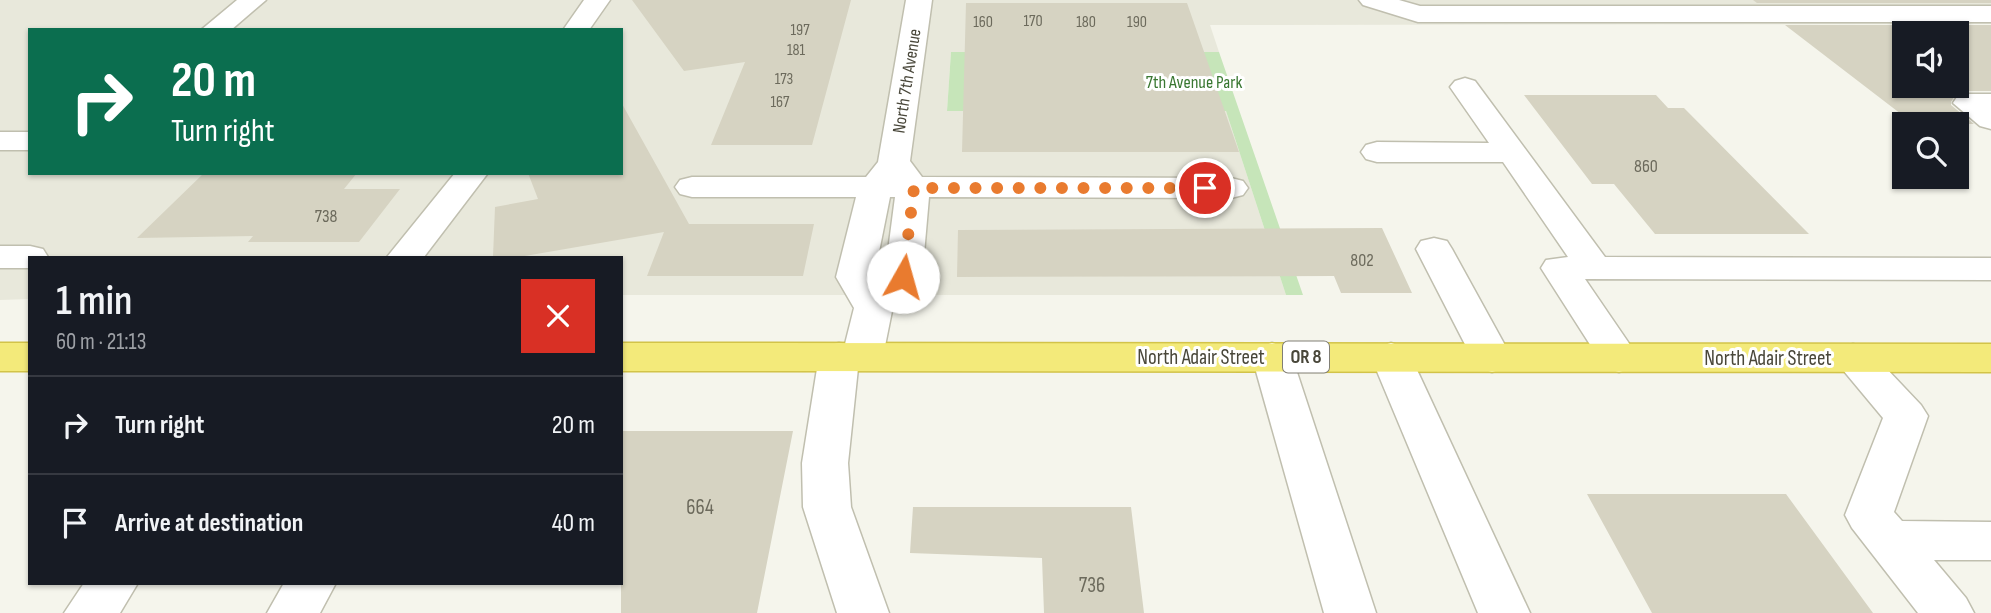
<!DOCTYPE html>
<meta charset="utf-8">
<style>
body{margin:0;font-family:"Sofia Sans Condensed",sans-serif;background:#20242c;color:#f1f3f6;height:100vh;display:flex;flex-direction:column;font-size:26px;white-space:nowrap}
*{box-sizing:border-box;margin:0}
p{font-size:23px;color:#9ea1a6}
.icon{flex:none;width:38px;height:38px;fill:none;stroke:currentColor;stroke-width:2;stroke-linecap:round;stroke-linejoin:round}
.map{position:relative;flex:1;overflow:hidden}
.sheet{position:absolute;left:28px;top:256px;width:595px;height:329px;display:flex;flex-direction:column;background:#171b24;border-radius:0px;box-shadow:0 2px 5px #0004}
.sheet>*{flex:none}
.banner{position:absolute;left:28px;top:28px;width:595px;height:147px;border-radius:0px;box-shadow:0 2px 5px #0004;background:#0b6e4f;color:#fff;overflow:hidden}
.buttons{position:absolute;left:1892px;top:21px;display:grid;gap:14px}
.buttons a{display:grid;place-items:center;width:77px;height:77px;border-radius:0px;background:#171b24;box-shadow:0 2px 5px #0004;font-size:35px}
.pin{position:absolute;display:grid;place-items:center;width:60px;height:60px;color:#fff;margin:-30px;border:4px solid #fff;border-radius:50%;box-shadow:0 2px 7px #0007}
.me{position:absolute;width:77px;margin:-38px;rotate:7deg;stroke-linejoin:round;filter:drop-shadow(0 0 5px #0008)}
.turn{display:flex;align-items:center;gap:24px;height:147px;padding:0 28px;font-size:32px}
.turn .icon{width:91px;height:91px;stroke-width:2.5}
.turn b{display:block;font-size:49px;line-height:60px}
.round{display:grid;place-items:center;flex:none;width:74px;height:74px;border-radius:0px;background:#20242c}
.head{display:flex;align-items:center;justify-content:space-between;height:119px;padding:0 28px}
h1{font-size:42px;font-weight:600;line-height:52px}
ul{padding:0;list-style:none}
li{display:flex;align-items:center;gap:21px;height:98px;padding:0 28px;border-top:2px solid #363941}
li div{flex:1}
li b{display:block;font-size:26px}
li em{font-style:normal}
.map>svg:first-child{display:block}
.residential{fill:#e8e8db;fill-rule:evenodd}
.green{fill:#c6e5b9}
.building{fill:#d6d3c2;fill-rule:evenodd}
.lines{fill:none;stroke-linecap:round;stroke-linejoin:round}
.minor-casing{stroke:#c0bfaf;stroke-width:3}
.highway-casing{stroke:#d2c349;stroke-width:3}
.minor{fill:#fff;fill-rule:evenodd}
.highway{fill:#f3ea7a;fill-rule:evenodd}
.route{stroke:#e97b2f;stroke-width:12;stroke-dasharray:0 21.6}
.labels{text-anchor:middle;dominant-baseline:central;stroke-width:6;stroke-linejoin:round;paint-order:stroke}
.far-number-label{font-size:16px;fill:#6c6a5c}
.far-street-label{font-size:18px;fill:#49473a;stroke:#fff}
.far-park-label{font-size:18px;fill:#397731;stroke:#fff}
.number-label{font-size:18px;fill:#6c6a5c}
.shield{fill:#fff;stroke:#807e75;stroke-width:2}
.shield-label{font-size:19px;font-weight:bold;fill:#49473a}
.street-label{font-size:21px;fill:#49473a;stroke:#fff}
.near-number-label{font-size:21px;fill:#6c6a5c}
</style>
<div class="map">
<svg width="1991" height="613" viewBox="0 0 1991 613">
<rect width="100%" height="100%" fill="#f5f5ec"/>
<!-- residential -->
<path class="residential" d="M0 0H1991V24L1210 25 1219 52H951L947 111H1226L1286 295H621V257H30V299L0 300ZM30 30H621V173H30Z"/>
<!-- green -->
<path class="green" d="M951 52H1219L1303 295H1286L1226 111H947Z"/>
<!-- building -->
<path class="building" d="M632 0H851L812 145H711L745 62 684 71Z
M1753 0H1991V3H1757Z
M966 3H1187L1239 152H962Z
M1785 25H1991V91H1967L1956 94 1951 102V105L1974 124H1914ZM1904 33H1956V86H1904Z
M1524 95H1656L1668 108H1684L1809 234H1655L1614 184H1592Z
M621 102 689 224H814L803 276H647L664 232 519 257H493L495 207 538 199 528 173H621Z
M204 173H357L344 189H400L359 242H248L253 236 137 238Z
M1382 228 1412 293H1341L1334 276 957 277 958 230Z
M621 431H793L757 613H621Z
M1587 494H1786L1873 613H1652Z
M913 507H1131L1144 613H1044L1042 558 910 553Z"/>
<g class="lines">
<!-- minor casing -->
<g class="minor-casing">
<path id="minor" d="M237 0H266L231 30H201Z
M584 0H610L589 30H563Z
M906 0H932L910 161 922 177 1231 178 1243 181 1248 188 1243 195 1231 198 929 197 922 277 892 311 883 356 877 366 858 368 848 463 851 507 889 613H837L803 507 802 463 819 356 825 346 839 343 845 344 854 308 836 277 856 197H692L680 194 675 187 680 180 692 177H866L878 162ZM890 197H895L885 274 877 282 874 277Z
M1359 0H1399L1420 6H1991V22H1418L1363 5Z
M1465 78 1475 81 1605 257 1991 258V280L1585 279 1639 358 1633 368 1619 372 1605 368 1541 268 1546 260 1568 257 1503 162H1377L1366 159 1361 152 1366 145 1377 142 1489 143 1450 87 1455 81Z
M1968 94H1991V129L1980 126 1953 103 1957 97Z
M0 132H30V150H0Z
M455 173H488L424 257H387Z
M1434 238 1447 241 1452 249 1512 358 1506 368 1492 372 1478 368 1472 358 1416 249 1421 241Z
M0 246H30L43 249 48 257H30V268H0Z
M1272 343 1286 347 1292 357 1376 613H1324L1252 357 1258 347Z
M1391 343 1405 347 1411 357 1530 613H1478L1371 357 1377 347Z
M1853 344 1867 348 1921 405 1928 416 1894 512 1902 521 1991 522V560H1934L1966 598 1974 613H1918L1852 528 1845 515 1883 418 1833 358 1839 348Z
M84 583H138L120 613H64Z
M284 583H336L320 613H267Z"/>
</g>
<!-- highway casing -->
<g class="highway-casing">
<path id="highway" d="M0 343H30V371H0Z
M621 343 1991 344V372L621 371Z"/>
</g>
<!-- minor -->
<use href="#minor" class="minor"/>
<!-- highway -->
<use href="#highway" class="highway"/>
</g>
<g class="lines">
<!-- route -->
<path class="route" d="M903 277 914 188H1205"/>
</g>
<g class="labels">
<!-- far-number labels -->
<g class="far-number-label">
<text x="1033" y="21">170</text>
<text x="983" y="22">160</text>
<text x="1086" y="22">180</text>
<text x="1137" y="22">190</text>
<text x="800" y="30">197</text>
<text x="796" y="50">181</text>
<text x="784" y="79">173</text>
<text x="780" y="102">167</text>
</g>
<!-- far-street labels -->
<g class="far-street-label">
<text transform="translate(907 81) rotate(-81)">North 7th Avenue</text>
</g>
<!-- far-park labels -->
<g class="far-park-label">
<text x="1194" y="82">7th Avenue Park</text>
</g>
<!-- number labels -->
<g class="number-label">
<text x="1646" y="166">860</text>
<text x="326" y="216">738</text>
<text x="1362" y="260">802</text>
</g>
<!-- shield labels -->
<rect class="shield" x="1283" y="341.5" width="46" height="31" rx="5"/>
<g class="shield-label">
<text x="1306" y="357">OR 8</text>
</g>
<!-- street labels -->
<g class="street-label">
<text x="1201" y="357">North Adair Street</text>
<text x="1768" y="358">North Adair Street</text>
</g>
<!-- near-number labels -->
<g class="near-number-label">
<text x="700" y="507">664</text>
<text x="1092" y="585">736</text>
</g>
</g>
</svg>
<div class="buttons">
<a><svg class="icon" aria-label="sound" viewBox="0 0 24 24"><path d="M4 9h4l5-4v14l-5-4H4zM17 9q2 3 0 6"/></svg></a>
<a><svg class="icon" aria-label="search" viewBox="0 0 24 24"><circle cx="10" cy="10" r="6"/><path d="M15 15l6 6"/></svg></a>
</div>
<div class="pin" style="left:1205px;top:188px;background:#d93025"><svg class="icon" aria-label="arrive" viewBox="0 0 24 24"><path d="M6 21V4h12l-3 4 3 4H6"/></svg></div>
<svg class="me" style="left:903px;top:277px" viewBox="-20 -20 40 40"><circle r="19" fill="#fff"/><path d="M0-13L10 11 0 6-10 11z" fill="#e97b2f"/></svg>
<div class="banner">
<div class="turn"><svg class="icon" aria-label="right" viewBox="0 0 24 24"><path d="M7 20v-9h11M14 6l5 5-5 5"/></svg><div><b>20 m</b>Turn right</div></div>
</div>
<section class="sheet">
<div class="head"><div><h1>1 min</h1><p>60 m · 21:13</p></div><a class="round" style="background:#d93025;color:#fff"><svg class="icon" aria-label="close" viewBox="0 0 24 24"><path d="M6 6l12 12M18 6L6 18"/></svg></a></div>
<ul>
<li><svg class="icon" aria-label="right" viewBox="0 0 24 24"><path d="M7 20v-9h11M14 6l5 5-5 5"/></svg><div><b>Turn right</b></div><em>20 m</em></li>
<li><svg class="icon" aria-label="arrive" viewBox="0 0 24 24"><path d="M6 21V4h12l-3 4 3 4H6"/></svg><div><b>Arrive at destination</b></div><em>40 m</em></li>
</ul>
</section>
</div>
